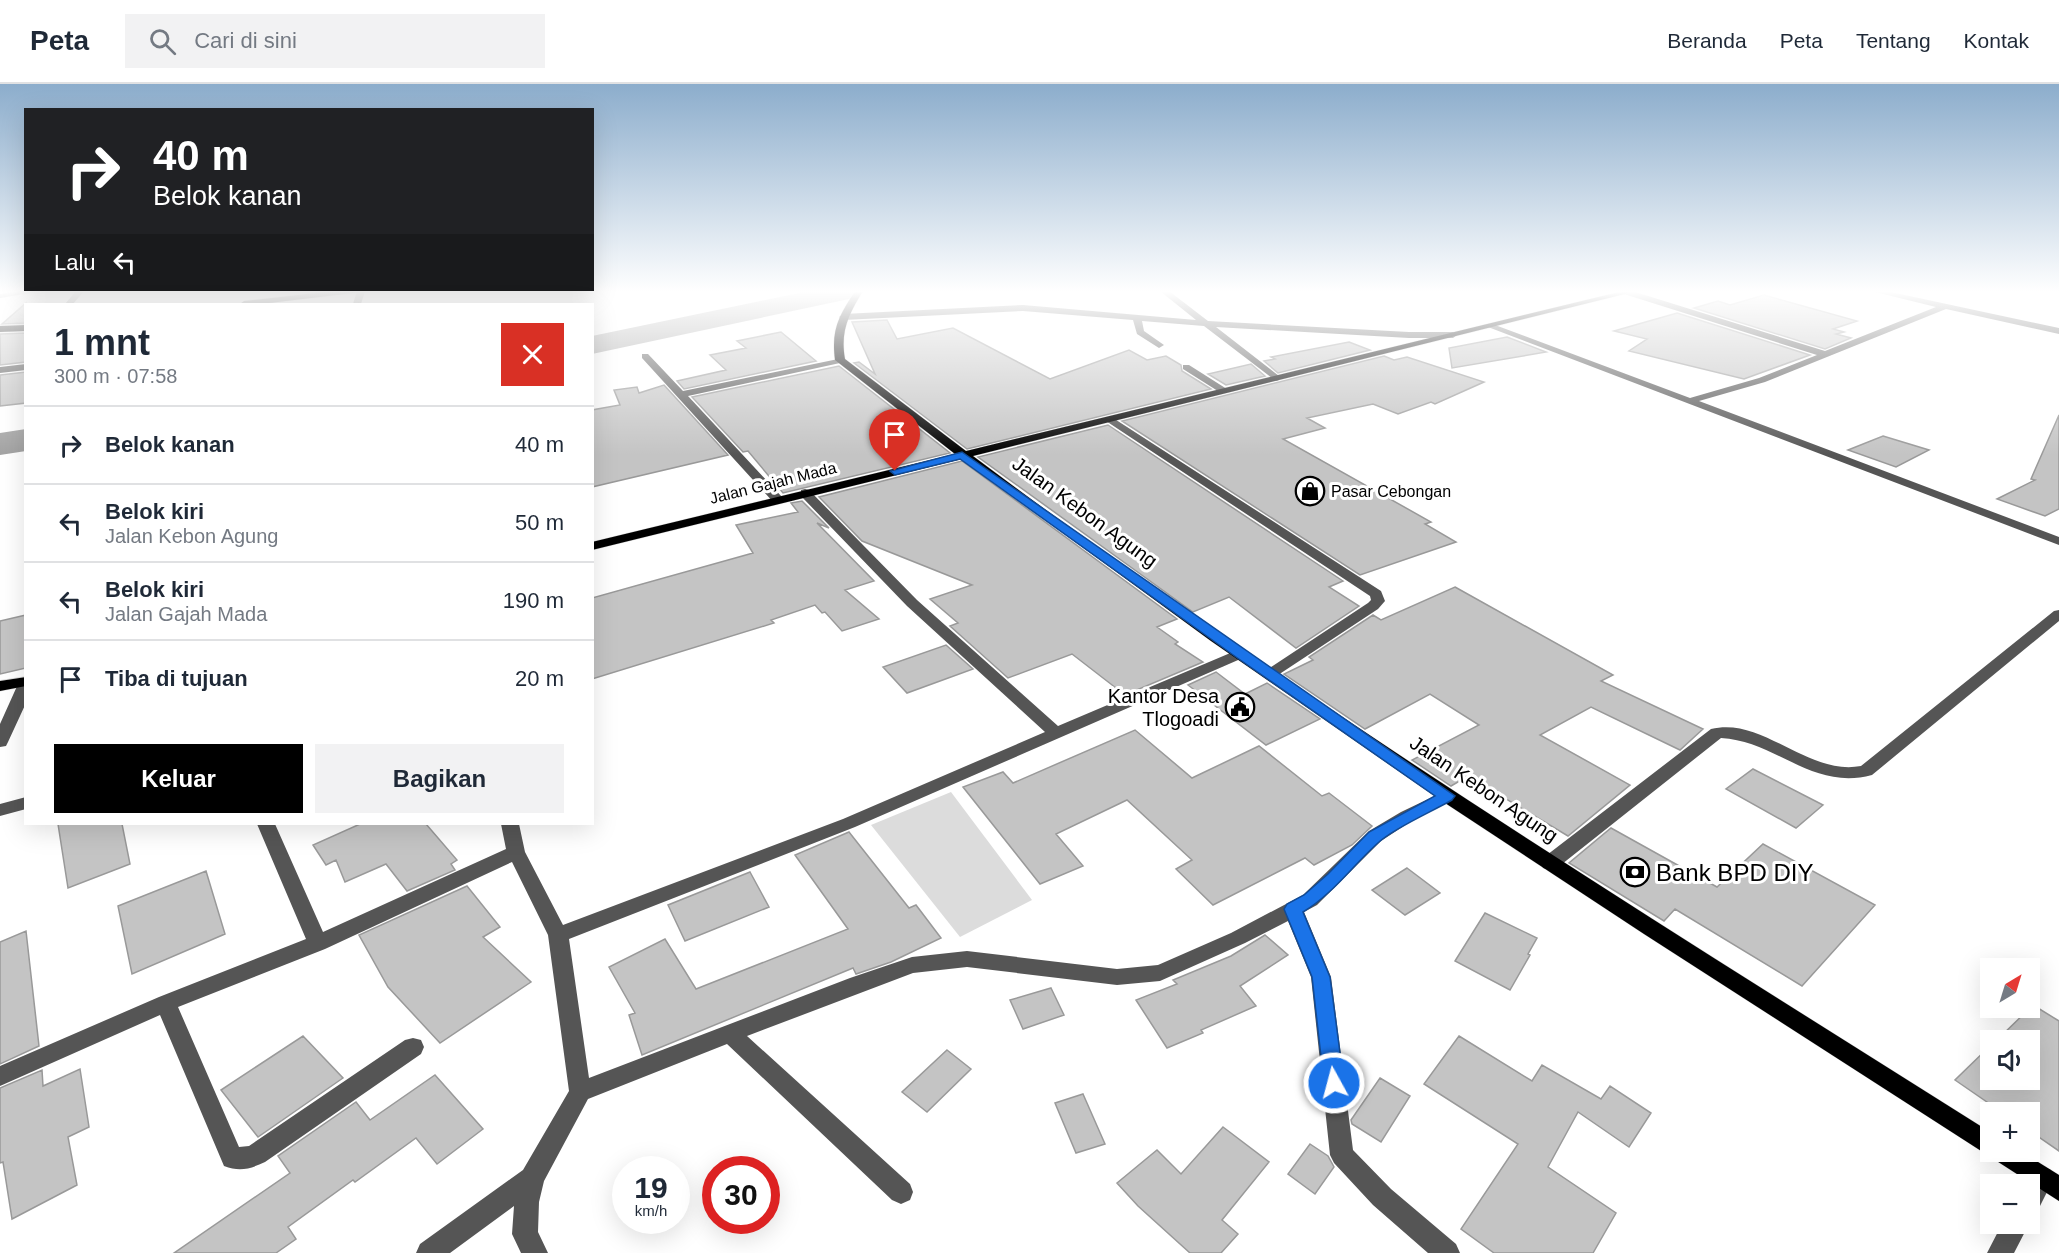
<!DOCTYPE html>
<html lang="id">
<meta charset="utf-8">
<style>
body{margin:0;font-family:Arial,sans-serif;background:#f2f2f3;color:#1f2937;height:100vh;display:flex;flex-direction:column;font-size:22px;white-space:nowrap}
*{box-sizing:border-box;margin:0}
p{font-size:20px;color:#747a83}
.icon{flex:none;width:33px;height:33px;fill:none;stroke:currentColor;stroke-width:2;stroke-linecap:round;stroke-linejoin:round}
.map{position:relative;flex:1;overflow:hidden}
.details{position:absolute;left:24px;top:219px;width:570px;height:522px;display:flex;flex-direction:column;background:#fff;border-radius:0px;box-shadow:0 6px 24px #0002}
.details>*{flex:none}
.banner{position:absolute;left:24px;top:24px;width:570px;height:183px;border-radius:0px;box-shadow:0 6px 24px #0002;background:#202124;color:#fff;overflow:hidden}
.needle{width:39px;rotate:38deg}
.controls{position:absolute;left:1980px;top:874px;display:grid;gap:12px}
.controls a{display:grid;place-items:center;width:60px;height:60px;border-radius:0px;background:#fff;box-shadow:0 6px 24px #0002;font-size:30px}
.speed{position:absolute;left:612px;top:1072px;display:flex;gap:12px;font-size:30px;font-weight:700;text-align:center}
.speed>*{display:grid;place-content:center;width:78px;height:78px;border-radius:50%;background:#fff;box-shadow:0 6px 24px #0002;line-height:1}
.speed small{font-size:15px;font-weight:400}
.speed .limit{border:9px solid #d22;background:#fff;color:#111}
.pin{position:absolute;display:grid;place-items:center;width:51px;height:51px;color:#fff;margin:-62px -26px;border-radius:50% 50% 50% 0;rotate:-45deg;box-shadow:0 0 6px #0007}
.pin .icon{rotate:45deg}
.me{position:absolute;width:66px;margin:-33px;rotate:353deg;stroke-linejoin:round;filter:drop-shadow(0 0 4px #0008)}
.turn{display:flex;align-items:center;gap:21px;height:126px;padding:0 30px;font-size:27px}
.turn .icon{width:78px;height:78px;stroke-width:2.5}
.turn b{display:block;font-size:42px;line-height:51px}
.then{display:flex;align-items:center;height:57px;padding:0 30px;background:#0003;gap:12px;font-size:22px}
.round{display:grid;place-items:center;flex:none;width:63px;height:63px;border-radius:0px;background:#f2f2f3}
.summary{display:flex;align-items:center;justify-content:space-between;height:102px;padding:0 30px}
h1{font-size:36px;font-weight:600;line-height:45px}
.button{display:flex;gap:12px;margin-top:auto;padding:12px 30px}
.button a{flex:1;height:69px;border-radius:0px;background:#000;color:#fff;font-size:24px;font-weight:600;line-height:69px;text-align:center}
.button a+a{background:#f2f2f3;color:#1f2937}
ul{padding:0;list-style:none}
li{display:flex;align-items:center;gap:18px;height:78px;padding:0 30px;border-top:2px solid #e0e1e3}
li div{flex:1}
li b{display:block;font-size:22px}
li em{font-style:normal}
header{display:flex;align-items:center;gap:36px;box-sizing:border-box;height:84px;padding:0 30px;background:#fff;border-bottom:2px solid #e0e1e3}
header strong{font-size:28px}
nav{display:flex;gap:33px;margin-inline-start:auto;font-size:21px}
.search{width:420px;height:54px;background:#f2f2f3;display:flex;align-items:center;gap:15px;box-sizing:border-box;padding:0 21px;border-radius:0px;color:#747a83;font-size:22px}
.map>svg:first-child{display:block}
.green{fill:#dcdcdc}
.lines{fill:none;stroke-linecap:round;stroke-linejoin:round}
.river{fill:#a3a3a3;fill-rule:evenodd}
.building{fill:#c4c4c4;stroke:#999;stroke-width:1.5}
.major-casing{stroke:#dbdbdb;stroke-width:1}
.minor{fill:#555;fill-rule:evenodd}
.major{fill:#000;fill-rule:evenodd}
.route{fill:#1a73e8;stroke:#114b97;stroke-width:1.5}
.labels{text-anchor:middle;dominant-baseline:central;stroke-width:6;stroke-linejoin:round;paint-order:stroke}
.far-street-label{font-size:16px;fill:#000;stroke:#fff}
.far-poi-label{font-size:16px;fill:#000;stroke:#fff;text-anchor:start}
.street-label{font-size:20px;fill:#000;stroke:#fff}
.poi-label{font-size:20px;fill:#000;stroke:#fff;text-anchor:end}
.near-poi-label{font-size:24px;fill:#000;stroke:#fff;text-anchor:start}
</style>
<header>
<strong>Peta</strong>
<div class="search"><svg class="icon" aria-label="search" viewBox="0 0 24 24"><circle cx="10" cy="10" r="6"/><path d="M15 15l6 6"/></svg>Cari di sini</div>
<nav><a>Beranda</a><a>Peta</a><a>Tentang</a><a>Kontak</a></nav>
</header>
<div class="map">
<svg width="2059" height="1169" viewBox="0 0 2059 1169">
<rect width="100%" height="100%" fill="#fff"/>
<!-- green -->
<path class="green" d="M951 708 1032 816 960 853 871 741Z"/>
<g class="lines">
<!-- river -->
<path class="river" d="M809 207H863L859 213 849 215 592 270V252Z
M26 345V367L0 371V349Z"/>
</g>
<!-- building -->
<path class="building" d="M1764 211 1857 237 1833 245 1844 248 1836 250 1851 254 1825 265 1694 224 1718 217 1730 221Z
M26 219V239L2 240Z
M1677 229 1810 271 1744 295 1629 267 1647 255 1614 247Z
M887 236 897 255 953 244 1050 295 1129 266 1147 276 1166 272 1181 281 1182 287 1211 305 967 365 854 279 859 278 875 290 852 238Z
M781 248 816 277 684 305 677 297 726 286 710 271 746 264 737 257Z
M26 249V278L0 281V250Z
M1507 253 1546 268 1452 284 1449 264Z
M1349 258 1370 266 1278 289 1264 277 1275 275 1271 273Z
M1384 272 1394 276 1407 273 1484 298 1435 320 1431 318 1398 330 1373 320 1307 334 1325 344 1283 355 1431 438 1425 440 1456 458 1360 491 1122 337Z
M1251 280 1265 292 1226 301 1208 290Z
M839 282 950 369 783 409 748 367 743 368 692 313Z
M26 288V319L0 322V291Z
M664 301 728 371 592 403V326L620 321 614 306 637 303 639 309Z
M2059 331V425L2045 432 1997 415 2035 396 2031 395Z
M1108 341 1343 497 1329 503 1359 522 1296 564 1229 513 1193 528 978 373Z
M1883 352 1929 366 1896 383 1848 366Z
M962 377 1177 535 1157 543 1178 558 1175 560 1203 578 1125 611 1072 570 1008 594 950 542 958 539 930 515 972 501 862 457 819 413Z
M802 417 829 444 817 439 874 497 845 506 879 535 842 547 825 528 822 529 815 521 771 536 774 539 592 595V514L753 469 736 441 798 428 791 419Z
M1455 503 1613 591 1601 597 1703 645 1680 666 1591 623 1540 651 1630 701 1568 752 1468 692 1451 702 1412 676 1479 641 1430 610 1365 645 1284 590 1313 576 1309 573 1373 531 1381 536Z
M26 531V584L0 590V537Z
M946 561 973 585 907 609 883 583Z
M1216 588 1245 610 1267 599 1320 635 1266 661 1188 601Z
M1135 646 1192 694 1259 662 1322 712 1329 709 1372 742 1352 761 1314 781 1305 774 1213 821 1176 785 1192 776 1127 716 1056 750 1083 782 1040 800 963 703 1003 688 1013 699Z
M1753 685 1823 721 1796 744 1726 705Z
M58 740H122L130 780 68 804Z
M360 740H426L457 776 451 780 455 786 407 807 386 780 345 798 336 776 326 781 313 761Z
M1611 744 1717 803 1763 760 1875 821 1802 902 1675 825 1664 837 1569 779Z
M849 748 909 824 916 821 941 854 891 878 856 890 853 884 642 971 629 931 635 929 609 883 665 855 696 905 848 845 795 771Z
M1407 784 1440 809 1405 831 1372 806Z
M206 787 225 850 132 890 118 822Z
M750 788 769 823 685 857 668 821Z
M467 802 500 843 483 853 531 898 440 959 388 903 359 851Z
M1485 829 1537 854 1528 870 1530 871 1510 906 1455 877Z
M26 847 39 962 0 980V858Z
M1265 851 1288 871 1240 902 1256 922 1201 946 1203 949 1167 964 1136 916 1177 900 1173 896 1231 872Z
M1051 904 1064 931 1023 945 1010 916Z
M2033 921 2059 937V1067L2030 1047V1029H2003L1955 996 1990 962V996H2030V957H1996Z
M303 952 343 994 258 1053 221 1006Z
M1459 952 1532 997 1542 981 1601 1015 1610 1002 1651 1029 1629 1063 1578 1028 1548 1083 1616 1129 1593 1169H1494L1461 1145 1518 1060 1424 1000Z
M947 966 971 985 927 1028 902 1008Z
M80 985 89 1043 68 1053 77 1101 12 1135 3 1078 0 1079V1004L42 986 43 1002Z
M435 991 483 1045 437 1080 416 1054 355 1098 353 1096 288 1143 296 1155 276 1169H174L290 1089 278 1072 356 1018 370 1036Z
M1380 994 1410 1012 1381 1058 1352 1040 1351 1036Z
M1083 1010 1105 1060 1076 1069 1055 1019Z
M1223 1043 1269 1078 1222 1136 1238 1150 1221 1169H1190L1138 1122 1117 1099 1157 1066 1181 1090Z
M1310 1060 1328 1072 1334 1083 1315 1110 1288 1090Z"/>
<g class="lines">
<!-- major casing -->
<g class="major-casing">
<path id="major" d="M333 207H357L353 209 261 220H240L244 217Z
M855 207H863C849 230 840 247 845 275L966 367 1623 207H1637L973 372C1299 617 1646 831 1990 1048V1068H2022L2059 1091V1117L1644 850 1442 717 1211 557 962 375 592 466V458L955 370 835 276C831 245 839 232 855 207Z
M26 241V247L0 248V242Z
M26 593V602L0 607V597Z"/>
</g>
<!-- minor -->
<path class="minor" d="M20 207H43L0 214V210Z
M76 207H84L73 220H65Z
M357 207H365L361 220H353Z
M1160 207H1169L1208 237 1409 248H1453L1457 251 1453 254H1409L1216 243 1279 292V296L1276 297 1204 242 1142 237 1144 247 1164 261 1159 264 1137 250 1133 236 1023 227 843 236 839 233 843 230 1023 221 1196 236Z
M1624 207H1632L1825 267 1936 223 1871 207H1886L2059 244V250L1946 225 1765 298 1699 317 2059 453V461L1488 243 1495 241 1690 314 1759 294 1817 271 1624 210Z
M642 270H648L683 307 843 274V278L840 279 688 312 782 413V419H774L642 274Z
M26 280V286L0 289V283Z
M1183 281H1189L1230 307 1221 309 1183 285Z
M1110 332 1381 507 1385 517 1378 525 1275 593H1265L1262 590 1265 587 1368 519 1371 516 1370 512 1106 337 1105 335Z
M805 405 809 406 917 516 1058 642 1235 567 1240 566 1247 570 1245 573 855 743 569 855 589 994 850 894 912 873 967 867 1117 885 1158 881 1231 849 1303 811 1369 747 1401 728 1447 706 1453 708 1456 712 1453 716 1413 736 1381 757 1317 821 1304 828 1331 893 1353 1066 1391 1105 1456 1160 1460 1169H1428L1373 1121 1334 1079 1330 1071 1311 893 1288 837 1245 859 1160 897 1117 901 967 883 913 889 747 952 910 1100 913 1108 910 1116 901 1120 892 1116 727 960 588 1015 544 1097 539 1118 538 1148 548 1169H521L512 1150 514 1122 450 1169H416L420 1160 523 1086 569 1007 548 851 512 778 325 865 178 923 239 1063 249 1062 405 956 413 954 421 956 424 963 421 970 265 1078C250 1085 240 1088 224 1082L160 931 0 1002V982L159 913 306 855 257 740H275L323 848 506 765 501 740H519L525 768 563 841 843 735 1045 648 907 522 801 412V406Z
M2059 526V537L1872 691C1812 707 1777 657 1721 654L1557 784 1550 786 1543 784 1541 779 1543 774 1711 645C1763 632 1807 692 1861 682L2054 527Z
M26 596V619L8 658 6 662 0 663V640L18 600Z
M26 713V725L0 732V720Z
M2042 1082 2051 1086 2054 1094 2039 1124 2030 1128V1101H2025L2033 1086Z
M2002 1140H2029L2014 1169H1987Z"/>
<!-- major -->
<use href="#major" class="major"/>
</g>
<!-- sky -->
<linearGradient id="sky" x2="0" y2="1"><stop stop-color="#8cadcc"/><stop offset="0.56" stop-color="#fff"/><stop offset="1" stop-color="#fff" stop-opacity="0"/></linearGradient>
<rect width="2059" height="371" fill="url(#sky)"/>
<!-- route -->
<path class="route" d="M962 368 1455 712 1452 716C1433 727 1394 744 1379 758 1353 781 1333 810 1303 828L1330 893 1344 999 1341 1006 1334 1008 1327 1006 1324 999 1312 893 1284 825 1287 820 1304 811 1328 790 1369 748 1435 712 1236 573 960 375 895 391 890 387Z"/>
<!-- icons -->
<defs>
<g id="shop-ring" transform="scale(1.5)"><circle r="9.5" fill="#fff" stroke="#000" stroke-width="1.5"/><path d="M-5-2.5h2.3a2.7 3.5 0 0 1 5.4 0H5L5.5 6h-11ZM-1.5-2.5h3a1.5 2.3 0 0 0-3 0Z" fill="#000"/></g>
<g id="civic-ring" transform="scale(1.5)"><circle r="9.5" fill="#fff" stroke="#000" stroke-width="1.5"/><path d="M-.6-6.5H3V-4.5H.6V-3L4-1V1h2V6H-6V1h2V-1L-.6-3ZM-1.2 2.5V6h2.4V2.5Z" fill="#000"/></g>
<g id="bank-ring" transform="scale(1.5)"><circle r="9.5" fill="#fff" stroke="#000" stroke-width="1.5"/><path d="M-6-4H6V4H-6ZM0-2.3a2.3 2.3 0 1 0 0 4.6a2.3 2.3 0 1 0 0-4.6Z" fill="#000"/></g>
</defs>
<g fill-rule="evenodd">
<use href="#shop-ring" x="1310" y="407"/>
<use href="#civic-ring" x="1240" y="623"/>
<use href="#bank-ring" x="1635" y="788"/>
</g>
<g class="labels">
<!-- far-street labels -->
<g class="far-street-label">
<text transform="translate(773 399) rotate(-14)">Jalan Gajah Mada</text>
</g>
<!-- far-poi labels -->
<g class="far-poi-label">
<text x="1331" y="407">Pasar Cebongan</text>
</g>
<!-- street labels -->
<g class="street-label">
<text transform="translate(1085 428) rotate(36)">Jalan Kebon Agung</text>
<text transform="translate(1484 705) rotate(34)">Jalan Kebon Agung</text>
</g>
<!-- poi labels -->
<g class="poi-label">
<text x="1219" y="612">Kantor Desa<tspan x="1219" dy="23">Tlogoadi</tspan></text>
</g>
<!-- near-poi labels -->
<g class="near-poi-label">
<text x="1656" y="788">Bank BPD DIY</text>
</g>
</g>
</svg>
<div class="controls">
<a><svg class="needle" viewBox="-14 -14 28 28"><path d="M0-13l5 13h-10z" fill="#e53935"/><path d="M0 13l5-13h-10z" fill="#747a83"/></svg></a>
<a><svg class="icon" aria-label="sound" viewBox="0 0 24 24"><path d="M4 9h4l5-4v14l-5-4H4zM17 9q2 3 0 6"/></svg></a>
<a>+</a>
<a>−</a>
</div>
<div class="speed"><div>19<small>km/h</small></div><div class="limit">30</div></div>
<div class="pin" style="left:895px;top:387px;background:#d93025"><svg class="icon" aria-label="arrive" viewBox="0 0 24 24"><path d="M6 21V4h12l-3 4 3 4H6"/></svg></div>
<svg class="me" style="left:1334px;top:999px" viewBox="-20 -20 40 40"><circle r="17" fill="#1a73e8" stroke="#fff" stroke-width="3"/><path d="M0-11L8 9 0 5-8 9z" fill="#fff"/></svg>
<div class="banner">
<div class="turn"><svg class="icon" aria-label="right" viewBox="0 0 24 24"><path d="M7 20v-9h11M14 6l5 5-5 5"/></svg><div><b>40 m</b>Belok kanan</div></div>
<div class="then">Lalu<svg class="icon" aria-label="left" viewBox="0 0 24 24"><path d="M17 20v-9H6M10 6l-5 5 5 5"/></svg></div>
</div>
<section class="details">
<div class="summary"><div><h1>1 mnt</h1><p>300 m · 07:58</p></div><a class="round" style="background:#d93025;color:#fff"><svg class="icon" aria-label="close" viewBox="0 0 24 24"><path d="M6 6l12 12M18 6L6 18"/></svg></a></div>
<ul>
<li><svg class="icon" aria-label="right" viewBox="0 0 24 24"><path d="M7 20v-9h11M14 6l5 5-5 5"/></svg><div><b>Belok kanan</b></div><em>40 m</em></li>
<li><svg class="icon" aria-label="left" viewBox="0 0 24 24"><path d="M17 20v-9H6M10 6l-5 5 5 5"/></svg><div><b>Belok kiri</b><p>Jalan Kebon Agung</p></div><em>50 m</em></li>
<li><svg class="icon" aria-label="left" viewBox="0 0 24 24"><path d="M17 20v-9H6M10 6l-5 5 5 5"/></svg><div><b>Belok kiri</b><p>Jalan Gajah Mada</p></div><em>190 m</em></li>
<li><svg class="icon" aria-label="arrive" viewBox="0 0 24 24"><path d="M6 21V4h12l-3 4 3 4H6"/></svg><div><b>Tiba di tujuan</b></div><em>20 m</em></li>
</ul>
<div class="button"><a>Keluar</a><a>Bagikan</a></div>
</section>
</div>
